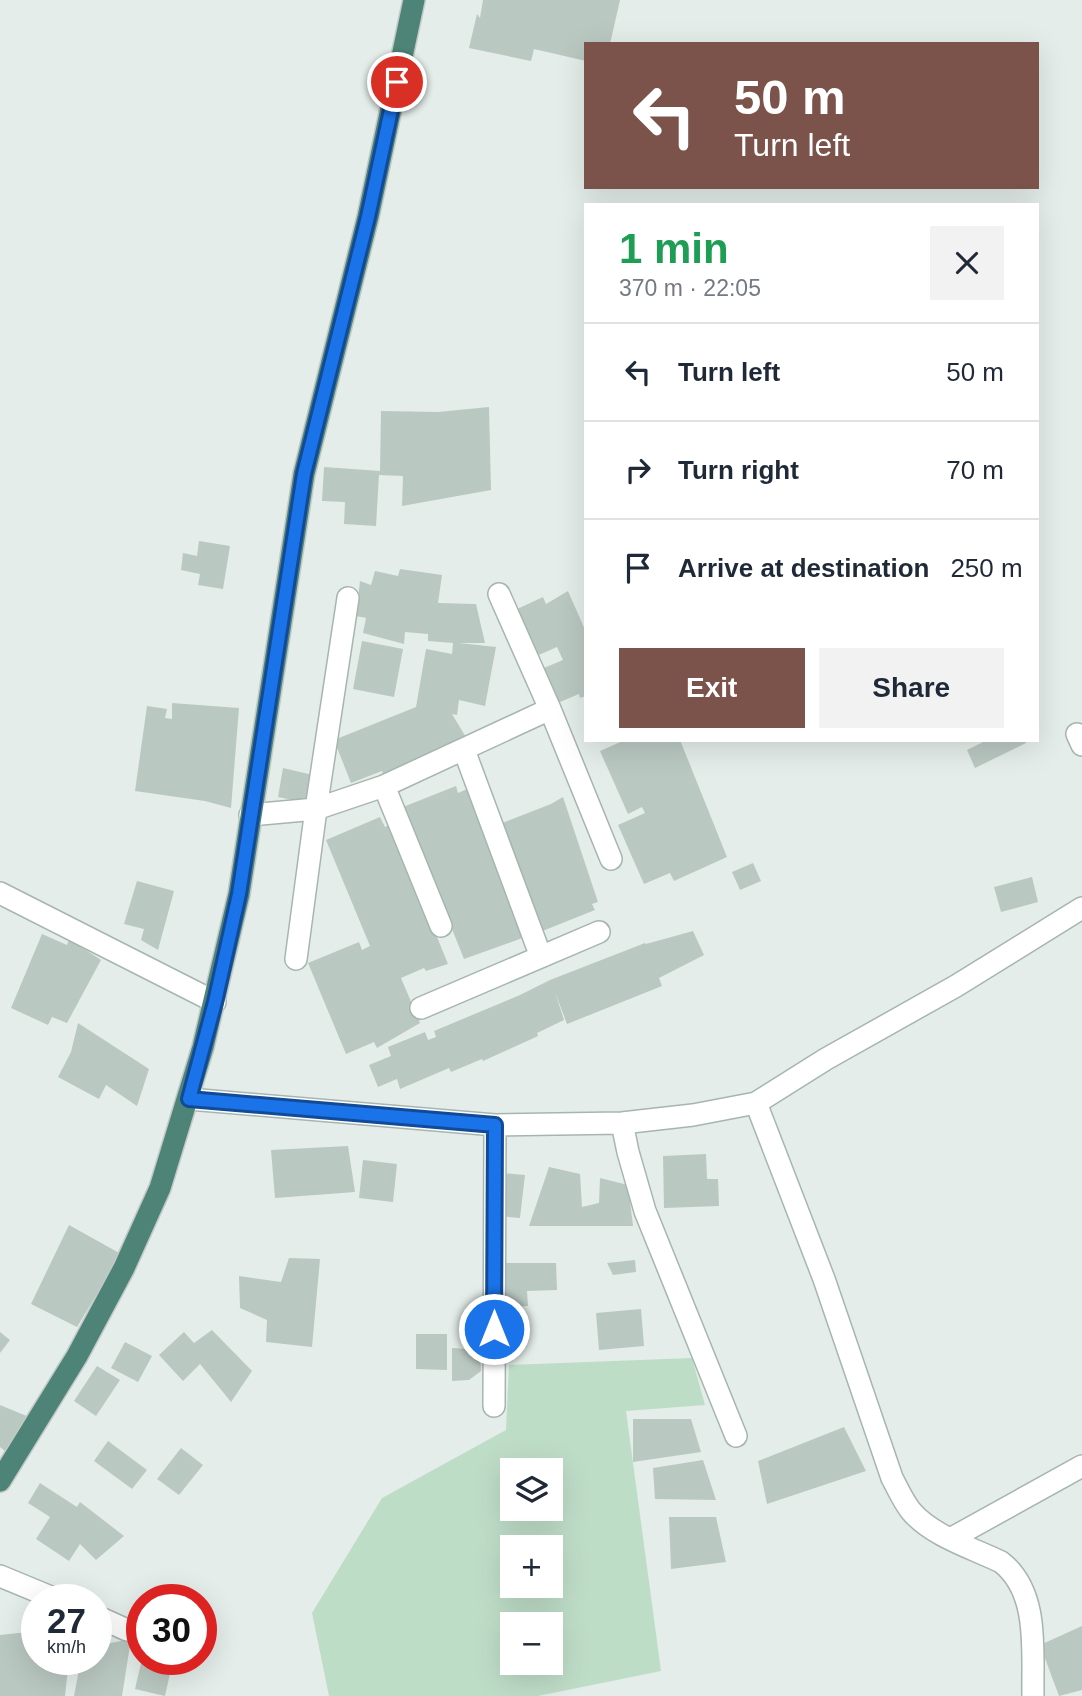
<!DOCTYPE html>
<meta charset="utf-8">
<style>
body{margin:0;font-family:Helvetica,sans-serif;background:#f2f2f3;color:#1f2937;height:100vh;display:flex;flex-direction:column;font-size:26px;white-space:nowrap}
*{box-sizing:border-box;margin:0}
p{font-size:23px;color:#747a83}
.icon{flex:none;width:38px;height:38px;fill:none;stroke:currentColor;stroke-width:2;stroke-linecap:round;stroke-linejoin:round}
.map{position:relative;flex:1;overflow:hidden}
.side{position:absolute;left:584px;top:203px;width:455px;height:539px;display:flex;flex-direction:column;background:#fff;border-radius:0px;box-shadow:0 7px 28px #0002}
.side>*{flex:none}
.banner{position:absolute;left:584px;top:42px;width:455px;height:147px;border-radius:0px;box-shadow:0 7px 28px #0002;background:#7b534b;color:#fff;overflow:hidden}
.fabs{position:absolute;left:500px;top:1458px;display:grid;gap:14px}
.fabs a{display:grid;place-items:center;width:63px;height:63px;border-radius:0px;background:#fff;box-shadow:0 7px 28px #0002;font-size:35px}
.speed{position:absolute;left:21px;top:1584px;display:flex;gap:14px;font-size:35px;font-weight:700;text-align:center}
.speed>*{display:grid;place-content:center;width:91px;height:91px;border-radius:50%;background:#fff;box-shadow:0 7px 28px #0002;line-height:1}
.speed small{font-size:18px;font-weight:400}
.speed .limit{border:10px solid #d22;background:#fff;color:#111}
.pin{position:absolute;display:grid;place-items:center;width:60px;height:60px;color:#fff;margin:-30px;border:4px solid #fff;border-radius:50%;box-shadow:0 2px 7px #0007}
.me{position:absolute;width:77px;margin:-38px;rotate:0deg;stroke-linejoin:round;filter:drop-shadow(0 0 5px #0008)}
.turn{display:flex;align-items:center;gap:24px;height:147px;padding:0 35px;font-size:32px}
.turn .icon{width:91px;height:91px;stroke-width:2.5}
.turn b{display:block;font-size:49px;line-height:60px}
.round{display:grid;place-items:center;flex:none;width:74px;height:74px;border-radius:0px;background:#f2f2f3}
.head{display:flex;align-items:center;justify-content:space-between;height:119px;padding:0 35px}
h1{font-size:42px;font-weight:800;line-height:52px;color:#1e9e55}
.cta{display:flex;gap:14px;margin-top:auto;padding:14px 35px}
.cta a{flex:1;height:80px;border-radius:0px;background:#7b534b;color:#fff;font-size:28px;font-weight:800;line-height:80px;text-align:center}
.cta a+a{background:#f2f2f3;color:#1f2937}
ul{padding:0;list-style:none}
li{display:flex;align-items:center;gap:21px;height:98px;padding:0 35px;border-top:2px solid #e0e1e3}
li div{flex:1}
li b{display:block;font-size:26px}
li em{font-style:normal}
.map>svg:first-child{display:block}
.green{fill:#beddc7;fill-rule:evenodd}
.building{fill:#bac8c2}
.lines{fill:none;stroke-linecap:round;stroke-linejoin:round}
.minor-casing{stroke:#a7b5b0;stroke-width:24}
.trunk-casing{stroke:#c2c9c7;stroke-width:24}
.minor{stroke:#fff;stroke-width:21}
.trunk{stroke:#4e8478;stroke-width:21}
.route-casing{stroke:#114b97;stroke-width:18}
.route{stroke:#1a73e8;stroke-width:12}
</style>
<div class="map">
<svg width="1082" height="1696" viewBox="0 0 1082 1696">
<rect width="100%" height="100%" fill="#e4ede9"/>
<!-- green -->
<path class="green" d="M692 1358 705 1405 626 1411 661 1671 538 1696H329L312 1613 382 1498 506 1430 509 1365ZM513 1470H551V1508H513ZM513 1547H551V1586H513ZM513 1624H551V1662H513Z"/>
<!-- building -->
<path class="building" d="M483 0H620L610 44H586V61L534 49 531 61 469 48 477 14 480 18Z
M489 407 491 490 402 506 403 476 379 475 376 526 344 524 345 502 322 501 324 467 380 471 381 411 438 412Z
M199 541 230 546 223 589 198 585 200 574 181 570 183 553 197 556Z
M400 569 442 575 438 603 476 604 485 643H459L496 647 485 706 459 700 457 715 452 714 467 739 386 782 382 771 351 783 334 740 416 707 426 649 452 654 453 643 428 641V634L405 632 404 644 363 633 366 618 356 616 360 581 371 585 375 571 398 576Z
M568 591 586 632V696L580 698 579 694 553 705 539 670 563 660 557 647 534 657 513 611 543 597 546 604Z
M362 641 403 649 394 697 353 689Z
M172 703 239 708 231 808 205 801 135 791 147 706 167 709 165 718 172 719Z
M625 740H680L727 857 674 881 670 873 644 884 618 825 645 813 642 807 628 814 600 751Z
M987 740H1025L1026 743 975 768 967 750Z
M283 768 313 775 307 803 278 797Z
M456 786 458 793 467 789 525 937 464 959 403 807Z
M563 797 598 902 592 904 595 910 540 932 497 825 551 804Z
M380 817 385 827 391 824 448 964 426 971 424 968 401 978 420 1023 377 1048 374 1042 346 1054 308 963 359 942 362 950 370 946 326 840Z
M753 863 761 881 740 890 732 872Z
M1032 877 1038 902 1001 912 994 887Z
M137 881 174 891 158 950 141 940 144 929 124 924Z
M693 931 704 955 659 978 662 986 567 1024 555 992 564 1020 537 1033 538 1036 483 1061 482 1059 451 1072 449 1068 400 1089 397 1079 378 1087 369 1065 391 1056 388 1047 425 1032 428 1040 436 1037 434 1031 520 995 550 980 645 943 646 944Z
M42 934 67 945 69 939 101 960 67 1023 52 1017 48 1025 11 1008Z
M78 1023 149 1069 137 1106 106 1085 99 1099 58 1077 71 1052Z
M348 1146 355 1192 275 1198 271 1150Z
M706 1154 707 1179H718L719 1206 664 1208 663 1156Z
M363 1160 397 1164 393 1202 359 1198Z
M549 1167 580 1174 582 1207 599 1203 600 1178 628 1185 633 1226H529Z
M502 1173 525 1175 520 1218 498 1216Z
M69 1225 121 1254 77 1327 31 1304Z
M289 1258 320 1259 312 1347 266 1342 267 1320 240 1308 239 1276 281 1282Z
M635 1260 636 1272 613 1275 607 1263Z
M504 1263H556L557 1290 527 1291 528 1306 505 1307Z
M641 1309 644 1346 599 1350 596 1313Z
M212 1330 252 1371 231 1402 200 1364 183 1381 159 1355 184 1332 194 1343Z
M0 1332 10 1340 0 1353Z
M416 1334H447V1370L416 1369Z
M125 1342 152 1356 138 1382 111 1368Z
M452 1348 480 1350 481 1371 469 1380 452 1381Z
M97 1366 120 1380 96 1416 74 1401Z
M0 1405 29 1417 6 1452 0 1447Z
M633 1419H691L701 1452 633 1462Z
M844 1427 866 1471 767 1504 758 1461Z
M108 1441 147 1470 132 1489 94 1461Z
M181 1448 203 1465 179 1495 157 1479Z
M703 1460 716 1500 655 1499 653 1468Z
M40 1483 77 1507 80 1502 124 1536 96 1560 80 1544 69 1561 36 1539 50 1517 28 1503Z
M669 1517H716L726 1562 671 1569Z
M1082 1626V1690L1059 1696 1040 1645Z
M37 1631V1659H69L65 1696H0V1635Z
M131 1639 122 1696H74L81 1659H96V1646Z
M142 1659 173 1660 165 1696 135 1689Z"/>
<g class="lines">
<!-- minor casing -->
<g class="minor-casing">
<path id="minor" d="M499 594 550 709
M1077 734 1082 745
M464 750 541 957
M384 786 441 926
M250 815 316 809 384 786 550 709 611 859
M0 893 215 1002
M296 959 316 809 348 598
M421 1008 599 932
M189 1099 495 1125 622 1123 693 1115 756 1103 826 1059 956 986 1082 908
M756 1103 824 1279 892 1478C898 1489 903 1501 911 1511 932 1536 972 1548 1001 1562 1040 1592 1032 1652 1033 1696
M622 1123 628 1152 645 1211 736 1436
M494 1406 495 1125
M952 1538 1082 1466
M0 1576 58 1600
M96 1616 127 1630"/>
</g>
<!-- trunk casing -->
<g class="trunk-casing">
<path id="trunk" d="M0 1481 77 1356 124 1268 160 1188 203 1047 239 894 304 474 368 217 414 0"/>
</g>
<!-- minor -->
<use href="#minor" class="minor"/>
<!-- trunk -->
<use href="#trunk" class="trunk"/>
</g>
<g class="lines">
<!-- route casing -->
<g class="route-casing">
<path id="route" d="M397 82 368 217 304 474 239 894 215 1002 189 1099 495 1125 494 1329"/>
</g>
<!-- route -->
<use href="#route" class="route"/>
</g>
</svg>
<div class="fabs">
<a><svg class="icon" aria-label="layers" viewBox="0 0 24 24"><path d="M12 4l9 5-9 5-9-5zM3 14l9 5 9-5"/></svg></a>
<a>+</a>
<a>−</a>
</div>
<div class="speed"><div>27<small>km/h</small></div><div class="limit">30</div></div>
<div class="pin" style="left:397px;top:82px;background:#d93025"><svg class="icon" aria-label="arrive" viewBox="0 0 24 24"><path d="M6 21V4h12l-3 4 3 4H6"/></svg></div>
<svg class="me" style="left:494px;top:1329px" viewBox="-20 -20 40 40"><circle r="17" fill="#1a73e8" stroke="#fff" stroke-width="3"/><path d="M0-11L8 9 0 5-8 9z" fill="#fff"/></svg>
<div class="banner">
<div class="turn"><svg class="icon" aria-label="left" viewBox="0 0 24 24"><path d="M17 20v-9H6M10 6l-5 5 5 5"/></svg><div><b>50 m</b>Turn left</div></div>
</div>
<section class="side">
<div class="head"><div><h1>1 min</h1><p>370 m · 22:05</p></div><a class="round"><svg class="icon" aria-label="close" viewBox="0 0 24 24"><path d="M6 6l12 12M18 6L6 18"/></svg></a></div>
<ul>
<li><svg class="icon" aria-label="left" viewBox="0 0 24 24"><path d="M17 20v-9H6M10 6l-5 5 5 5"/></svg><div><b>Turn left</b></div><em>50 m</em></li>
<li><svg class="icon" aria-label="right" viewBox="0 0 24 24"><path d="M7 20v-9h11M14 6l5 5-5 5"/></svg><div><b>Turn right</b></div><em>70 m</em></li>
<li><svg class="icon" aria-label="arrive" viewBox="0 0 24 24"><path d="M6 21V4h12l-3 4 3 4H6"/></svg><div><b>Arrive at destination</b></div><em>250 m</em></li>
</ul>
<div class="cta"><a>Exit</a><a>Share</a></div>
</section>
</div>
